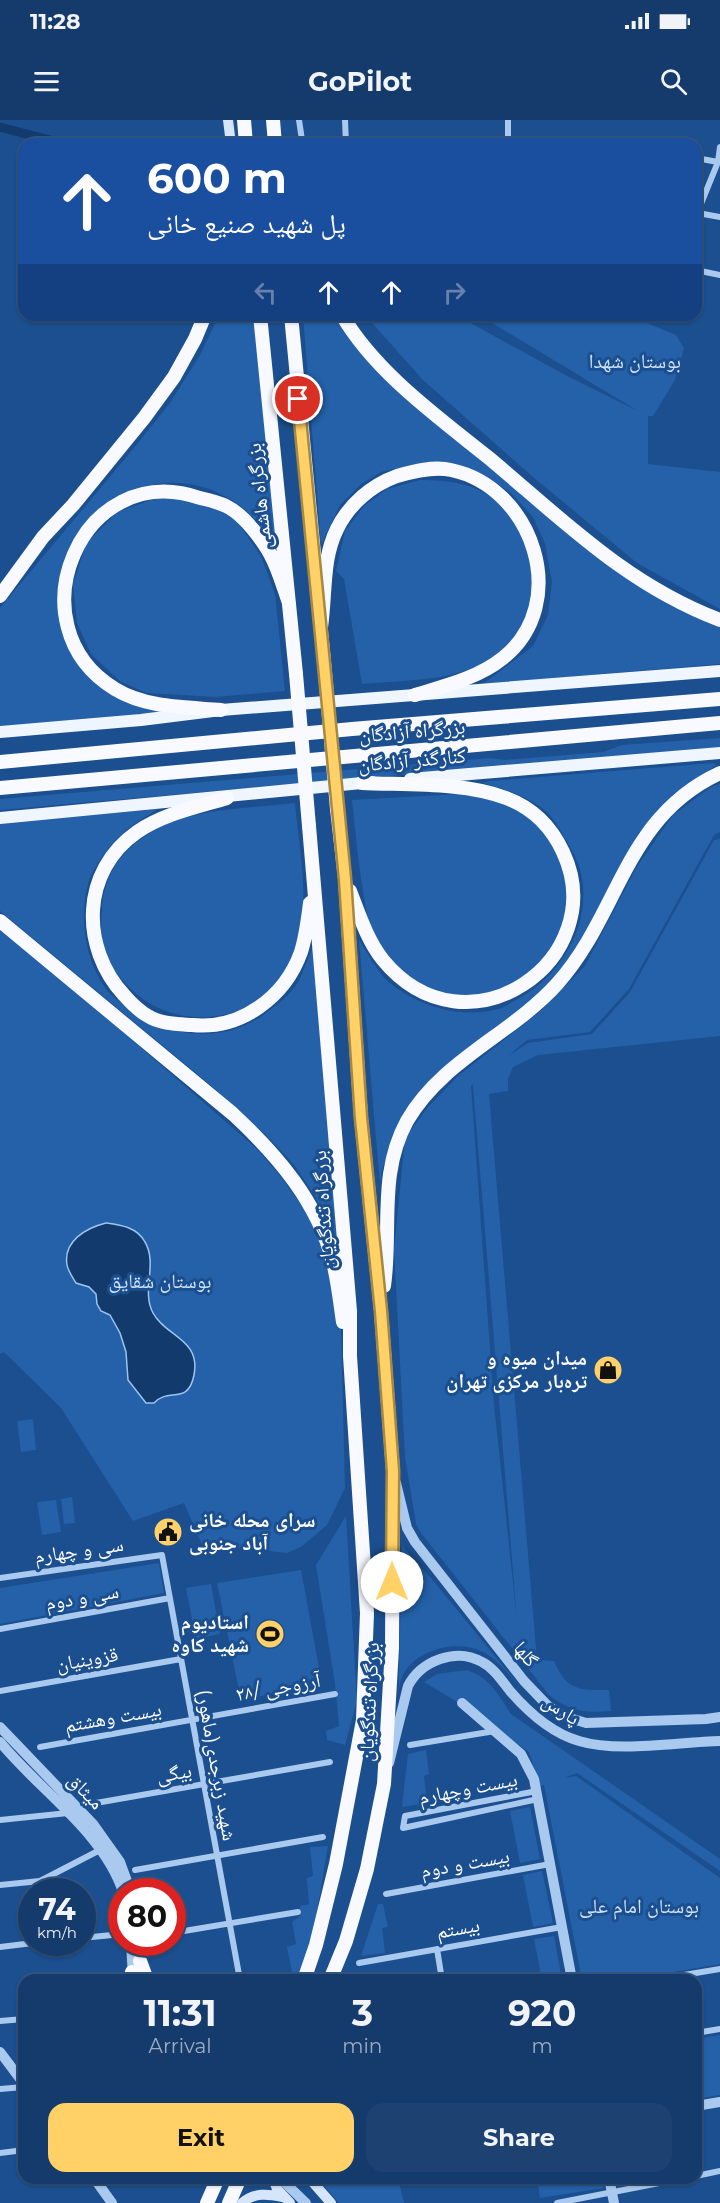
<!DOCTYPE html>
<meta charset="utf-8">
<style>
body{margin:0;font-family:Montserrat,"Noto Naskh Arabic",sans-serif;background:#1d4271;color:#f1f3f6;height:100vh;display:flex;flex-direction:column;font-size:22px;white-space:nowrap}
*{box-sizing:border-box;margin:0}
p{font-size:20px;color:#9dadc1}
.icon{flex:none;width:33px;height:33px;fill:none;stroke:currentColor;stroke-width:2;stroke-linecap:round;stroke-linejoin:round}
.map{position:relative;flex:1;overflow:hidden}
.side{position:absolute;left:18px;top:1854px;width:684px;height:210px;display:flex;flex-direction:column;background:#143b6b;border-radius:18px;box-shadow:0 2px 4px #0004,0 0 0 2px #33557e}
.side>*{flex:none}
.top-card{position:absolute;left:18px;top:18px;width:684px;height:183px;border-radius:18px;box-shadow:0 2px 4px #0004,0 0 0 2px #33557e;background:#1a4fa0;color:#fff;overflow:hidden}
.speed{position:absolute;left:18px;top:1758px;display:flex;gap:12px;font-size:30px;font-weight:700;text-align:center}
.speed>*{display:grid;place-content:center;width:78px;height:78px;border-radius:50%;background:#143b6b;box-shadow:0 2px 4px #0004,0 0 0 2px #33557e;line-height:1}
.speed small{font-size:15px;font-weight:400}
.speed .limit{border:9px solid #d22;background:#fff;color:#111}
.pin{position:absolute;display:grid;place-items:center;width:51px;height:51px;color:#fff;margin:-26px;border:3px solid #fff;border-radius:50%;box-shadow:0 2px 6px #0007}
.me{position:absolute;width:66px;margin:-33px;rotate:0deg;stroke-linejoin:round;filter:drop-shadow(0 0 4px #0008)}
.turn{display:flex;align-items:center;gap:21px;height:126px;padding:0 30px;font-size:27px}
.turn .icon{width:78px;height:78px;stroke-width:2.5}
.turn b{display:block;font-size:42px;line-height:51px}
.lanes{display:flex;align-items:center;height:57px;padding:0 30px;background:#0003;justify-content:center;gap:30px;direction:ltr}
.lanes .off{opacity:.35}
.eta{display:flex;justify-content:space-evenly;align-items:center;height:102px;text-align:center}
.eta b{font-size:36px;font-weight:700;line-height:42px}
.primary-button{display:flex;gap:12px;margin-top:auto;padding:12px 30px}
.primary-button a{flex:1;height:69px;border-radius:18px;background:#ffd166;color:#111;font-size:24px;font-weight:700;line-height:69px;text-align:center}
.primary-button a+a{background:#1d4271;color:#f1f3f6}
.status{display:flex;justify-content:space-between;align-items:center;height:42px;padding:0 30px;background:#143b6b;direction:ltr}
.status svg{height:16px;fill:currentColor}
header{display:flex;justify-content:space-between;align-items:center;height:78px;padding:0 30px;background:#143b6b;font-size:27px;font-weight:700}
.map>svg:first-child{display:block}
.green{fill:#2461a8;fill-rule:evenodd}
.water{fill:#123a6d;stroke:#9cc4f0;stroke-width:1.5}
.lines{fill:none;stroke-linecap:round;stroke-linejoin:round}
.canal{stroke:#123a6d;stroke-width:9}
.minor{stroke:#a9c9ee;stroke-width:6}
.tertiary{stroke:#a9c9ee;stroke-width:10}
.secondary{stroke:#d6e6fa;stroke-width:10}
.primary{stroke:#f0f6ff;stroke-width:12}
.trunk{stroke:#f8faff;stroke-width:14}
.trunk-bridge{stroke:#f8faff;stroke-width:14}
.route-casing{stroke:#a68842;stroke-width:15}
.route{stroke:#ffd166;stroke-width:10}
.labels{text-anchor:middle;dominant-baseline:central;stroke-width:6;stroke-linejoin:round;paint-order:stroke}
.park-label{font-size:20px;fill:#cfe3fa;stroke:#1b4f8f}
.street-label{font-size:20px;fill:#fff;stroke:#1b4f8f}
.poi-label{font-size:20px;font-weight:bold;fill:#fff;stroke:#1b4f8f;text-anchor:end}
</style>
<div class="status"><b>11:28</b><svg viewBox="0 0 49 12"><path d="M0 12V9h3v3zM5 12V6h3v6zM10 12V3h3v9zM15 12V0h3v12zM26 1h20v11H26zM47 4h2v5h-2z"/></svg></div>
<header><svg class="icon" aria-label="menu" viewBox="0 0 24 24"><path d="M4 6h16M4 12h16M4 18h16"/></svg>GoPilot<svg class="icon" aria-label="search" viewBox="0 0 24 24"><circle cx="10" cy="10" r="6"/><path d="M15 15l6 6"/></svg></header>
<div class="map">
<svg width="720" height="2083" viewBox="0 0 720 2083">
<rect width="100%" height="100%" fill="#1b4f8f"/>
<!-- green -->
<path class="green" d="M219 195H255L278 429C265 413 252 393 235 382 132 314 8 439 78 542 88 557 105 572 123 579 140 586 162 588 180 592L0 606V488L134 328 170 283 200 235Z
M303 195H339L352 216 601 437 669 485 720 505V544L483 564 533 526 548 495 552 462 545 424 533 397 510 372 472 349 443 342 416 344 381 352 360 365 340 385 321 425Z
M365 195H456L569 257 638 291 479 195H628L676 215 684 228 675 260 653 296H648V344L720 352V489L637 443 533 357 423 260Z
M420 360C448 360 475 363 498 382 533 411 543 466 523 507 519 513 512 519 507 524 501 531 495 537 487 542 448 562 404 560 362 564L344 459 336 451 345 411 364 386 387 369Z
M178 378 218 389 236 400 261 436 275 474 285 571 216 577 147 573 121 562 91 534 77 503 73 464 86 424 117 392 154 379Z
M720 618V627L0 690V679L490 638 505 640 603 632 622 625Z
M713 643 717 645 673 674 638 714 576 831 554 860 516 894 429 962 398 1005 382 1050 380 1064 359 820C367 832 379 855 391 864 420 887 462 899 498 889 503 888 509 884 514 881 559 858 590 809 582 758 580 744 573 732 566 720 559 708 553 696 542 688 524 675 504 669 483 663L490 661Z
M720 664V712L714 715 629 869 590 912 527 920 507 937 528 923 592 914 630 872 714 720 720 719V916L538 935 513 947 508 959V971L489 974 537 1540 554 1541C567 1571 579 1570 609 1570L611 1591C584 1593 571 1592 549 1575L421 1413 416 1404 405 1337 394 1129 405 1018 428 987 458 956 542 890 585 846 636 748 673 695 711 667ZM474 964 473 966 517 1500 494 1284 471 966Z
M459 674C477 677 495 679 512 687 538 699 563 733 567 761 571 784 559 824 543 842 532 854 521 860 506 866 498 869 489 875 480 876 439 881 398 859 377 823 368 807 366 788 363 771 358 741 355 711 352 680Z
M295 683C299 729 310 779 298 824 279 901 180 921 128 866 117 855 107 843 103 828 100 815 101 801 102 787 105 748 127 725 160 707 197 688 254 688 295 683Z
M158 689C146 697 131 705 121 715 108 728 93 747 88 764 79 798 85 840 106 869 110 875 118 879 123 884 161 917 219 925 262 896 275 886 290 876 298 862 304 850 309 836 314 824L337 1121 334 1119 316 1078 295 1046 269 1018 208 963 0 791V703Z
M0 811 73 868 257 1029 281 1057 319 1110 341 1211 345 1368 327 1405 301 1427 287 1433 202 1424 184 1383 133 1401 61 1288 4 1232 0 1234Z
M33 1299 36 1330 21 1332 17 1301Z
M72 1377 75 1403 64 1404 61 1379Z
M56 1380 61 1412 42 1415 37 1382Z
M346 1396 357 1581 345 1625 327 1620 326 1611 339 1606 335 1564 316 1445Z
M402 1426 431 1458 526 1574C513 1560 499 1540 483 1532 458 1519 418 1529 404 1553 397 1564 399 1585 398 1598Z
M159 1443 164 1473 0 1504V1468Z
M301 1450 322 1564 241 1580 217 1463Z
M211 1464 220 1514 196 1519 186 1468Z
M466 1550C489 1556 499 1576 511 1594L720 1739V1751L577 1653 564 1658 576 1656 720 1758V1844L627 1860H582L544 1665 540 1666 529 1632 454 1580 424 1562 437 1554Z
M426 1630 429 1654 424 1656 427 1683 402 1687 408 1634Z
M530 1687 540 1739 520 1743 510 1691Z
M328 1726 313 1815 300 1857H293L287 1827 296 1824 292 1802 300 1796V1786L309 1784 307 1758 313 1756 310 1727Z
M542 1751 553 1803 533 1807 523 1755Z
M378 1784H383L388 1807 382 1808 385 1833 361 1836Z
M554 1816 562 1860H542L534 1819Z
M720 1915V1975L696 1979V1919Z
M356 2058H398L404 2083H339L323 2065Z
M537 2058H602L604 2068 540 2078Z"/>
<!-- water -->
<path class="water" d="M106 1103C121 1105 137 1107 145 1122 158 1144 141 1171 153 1193 166 1217 201 1219 194 1255 188 1286 168 1267 154 1283H146L128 1260 126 1232 120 1213 110 1195 101 1191 97 1184 96 1174 89 1167 76 1163C73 1158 68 1151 67 1145 63 1121 86 1108 106 1103Z"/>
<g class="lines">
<!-- canal -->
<path class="canal" d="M0 7 65 24"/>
<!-- minor -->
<path class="minor" d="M299 0 302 20 307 24
M345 0 346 24
M508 24V0
M696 38 718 42
M698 93 720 97
M696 96 718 42 720 27
M696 150 720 155
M0 1458 162 1435 240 1860
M0 1509 170 1478
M0 1571 181 1539
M410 1625 495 1611
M40 1627 335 1574
M537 1671 405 1696 403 1708 538 1679
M96 1683 330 1642
M0 1700 68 1693
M135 1750 323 1717
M0 1765 40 1761 100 1730
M386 1774 550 1744
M172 1813 298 1792
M82 1818 122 1814
M0 1827 41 1822
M437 1829 442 1860
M359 1843 562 1807
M276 1860 288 1858
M654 1860 720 1849
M0 1901 24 1899
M696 1913 720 1909
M0 1969 24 1967
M0 2033 24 2030
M696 2056 720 2051
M557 2083 685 2058"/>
<!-- tertiary -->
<path class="tertiary" d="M396 1363 407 1408 415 1422 524 1561 548 1586 563 1596 586 1603 706 1599 720 1597
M462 1583 521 1634 534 1659 572 1860
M0 1607 93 1704 120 1742 131 1772
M0 1622C38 1669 104 1713 123 1772
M389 1643 408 1566C421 1541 456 1527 482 1542 494 1548 502 1561 510 1571 529 1593 551 1613 579 1621 618 1633 678 1622 720 1621
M131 1822 133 1858
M140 1822V1848
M0 1932 24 1964
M696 1986 720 1982
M94 2058 112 2083
M280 2058 306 2083
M609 2058 614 2083"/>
<!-- secondary -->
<path class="secondary" d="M228 0 231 24
M273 2058 277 2069 290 2083
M309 2058 331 2083
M242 2083C254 2072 268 2074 283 2077"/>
<!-- primary -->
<path class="primary" d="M0 612 141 600 221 590 720 551
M410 659 720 633
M0 698 372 662"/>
<!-- trunk -->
<path class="trunk" d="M244 0 246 24
M273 0 275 24
M260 195 296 554
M291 195 318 475
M342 195C375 252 438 297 489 338 563 400 627 465 720 500
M0 476 43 417 73 385 144 298 174 257 195 219 205 195
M320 500 325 552
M321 507C326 473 322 439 337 409 349 384 372 365 397 356 414 351 434 346 451 350 533 367 572 483 503 538 478 558 445 566 415 575
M221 590C186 587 146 588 115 569 11 506 81 337 200 378 209 380 218 382 226 386 241 393 255 411 264 424 276 441 282 463 289 483
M0 642 352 609 720 579
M0 668 720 603
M227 678C197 687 163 694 137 712 81 751 80 827 124 875 131 883 139 891 148 896 160 904 178 904 192 905 241 910 285 877 301 832 306 816 308 799 310 783
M350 771C359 794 367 820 383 840 467 942 613 839 563 732 551 706 533 688 506 678 465 662 406 665 362 663
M0 801 233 994C277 1035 318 1082 333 1142 338 1162 340 1182 343 1202
M384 1166C392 1109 378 1054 407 1001 441 941 512 914 557 864 620 794 624 697 720 653
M140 1841 147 1860
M130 1860 132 1852
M304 1860 316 1825 336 1744 363 1600 367 1493 350 1236V1191L309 706
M330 1860 346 1821 367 1749 384 1664 392 1528 393 1351 381 1191 361 998 345 759 337 689
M207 2083 218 2058
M229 2083 240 2058"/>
<!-- trunk-bridge -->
<path class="trunk-bridge" d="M325 552 337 689
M296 554 309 706"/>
</g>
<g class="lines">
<!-- route casing -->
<g class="route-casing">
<path id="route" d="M298 279 345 759 361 998 381 1191 393 1351 392 1462"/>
</g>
<!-- route -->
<use href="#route" class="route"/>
</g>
<!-- icons -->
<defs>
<g id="shop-disc" transform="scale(1.5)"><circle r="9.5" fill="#ffd166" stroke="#1b4f8f"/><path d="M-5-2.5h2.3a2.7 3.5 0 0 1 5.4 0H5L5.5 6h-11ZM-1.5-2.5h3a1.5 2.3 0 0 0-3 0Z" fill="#111"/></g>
<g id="civic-disc" transform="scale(1.5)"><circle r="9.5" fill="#ffd166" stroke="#1b4f8f"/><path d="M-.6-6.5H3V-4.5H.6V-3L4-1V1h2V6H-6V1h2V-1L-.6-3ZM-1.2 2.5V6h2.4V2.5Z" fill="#111"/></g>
<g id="stadium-disc" transform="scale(1.5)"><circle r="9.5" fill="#ffd166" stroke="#1b4f8f"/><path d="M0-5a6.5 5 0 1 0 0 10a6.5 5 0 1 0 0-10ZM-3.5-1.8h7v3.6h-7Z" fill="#111"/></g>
</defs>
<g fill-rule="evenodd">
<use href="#shop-disc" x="608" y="1250"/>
<use href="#civic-disc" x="168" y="1412"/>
<use href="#stadium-disc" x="270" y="1514"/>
</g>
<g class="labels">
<!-- park labels -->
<g class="park-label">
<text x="635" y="241">بوستان شهدا</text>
<text x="160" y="1161">بوستان شقایق</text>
<text x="639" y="1786">بوستان امام علی</text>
</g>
<!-- street labels -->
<g class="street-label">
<text transform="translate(259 376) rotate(-96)">بزرگراه هاشمی</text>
<text transform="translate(412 611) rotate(-5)">بزرگراه آزادگان</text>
<text transform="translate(412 640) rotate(-5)">کنارگذر آزادگان</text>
<text transform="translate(323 1090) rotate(-94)">بزرگراه تندگویان</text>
<text transform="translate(79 1430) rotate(-8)">سی و چهارم</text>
<text transform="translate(82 1477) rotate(-10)">سی و دوم</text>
<text transform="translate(526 1534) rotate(51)">گلها</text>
<text transform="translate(87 1539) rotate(-10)">قزوینیان</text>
<text transform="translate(278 1567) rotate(-10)">آرزوجی /۲۸</text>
<text transform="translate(369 1582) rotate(-87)">بزرگراه تندگویان</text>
<text transform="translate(561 1589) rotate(33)">پارس</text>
<text transform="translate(113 1597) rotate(-10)">بیست وهشتم</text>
<text transform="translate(217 1645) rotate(80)">شهید زبرجدی(ماهور)</text>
<text transform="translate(174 1653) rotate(-10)">بیگی</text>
<text transform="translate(468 1668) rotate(-11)">بیست وچهارم</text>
<text transform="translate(86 1671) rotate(46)">میثاق</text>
<text transform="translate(465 1743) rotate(-10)">بیست و دوم</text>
<text transform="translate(458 1808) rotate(-10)">بیستم</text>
</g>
<!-- poi labels -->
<g class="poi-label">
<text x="587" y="1238">میدان میوه و<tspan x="587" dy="23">تره‌بار مرکزی تهران</tspan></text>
<text x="189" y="1400" text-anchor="start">سرای محله خانی<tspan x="189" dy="23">آباد جنوبی</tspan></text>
<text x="249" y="1502">استادیوم<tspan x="249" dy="23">شهید کاوه</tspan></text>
</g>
</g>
</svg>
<div class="speed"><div>74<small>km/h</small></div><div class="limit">80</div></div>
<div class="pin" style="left:298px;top:279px;background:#d93025"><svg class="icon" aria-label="arrive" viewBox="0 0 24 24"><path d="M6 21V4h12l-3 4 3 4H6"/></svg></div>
<svg class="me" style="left:392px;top:1462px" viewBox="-20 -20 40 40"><circle r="19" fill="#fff"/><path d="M0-13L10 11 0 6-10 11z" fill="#ffd166"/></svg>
<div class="top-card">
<div class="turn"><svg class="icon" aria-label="ahead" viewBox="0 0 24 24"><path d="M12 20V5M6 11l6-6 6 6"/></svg><div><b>600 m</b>پل شهید صنیع خانی</div></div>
<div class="lanes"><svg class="icon off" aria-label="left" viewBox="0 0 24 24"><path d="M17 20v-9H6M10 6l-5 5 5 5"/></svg><svg class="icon" aria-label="ahead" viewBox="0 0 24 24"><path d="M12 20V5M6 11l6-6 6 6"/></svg><svg class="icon" aria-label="ahead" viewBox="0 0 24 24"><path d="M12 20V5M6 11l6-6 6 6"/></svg><svg class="icon off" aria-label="right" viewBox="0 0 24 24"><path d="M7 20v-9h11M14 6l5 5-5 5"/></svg></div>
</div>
<section class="side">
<div class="eta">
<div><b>11:31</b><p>Arrival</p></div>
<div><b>3</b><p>min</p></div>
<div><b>920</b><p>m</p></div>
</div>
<div class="primary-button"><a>Exit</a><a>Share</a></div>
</section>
</div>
